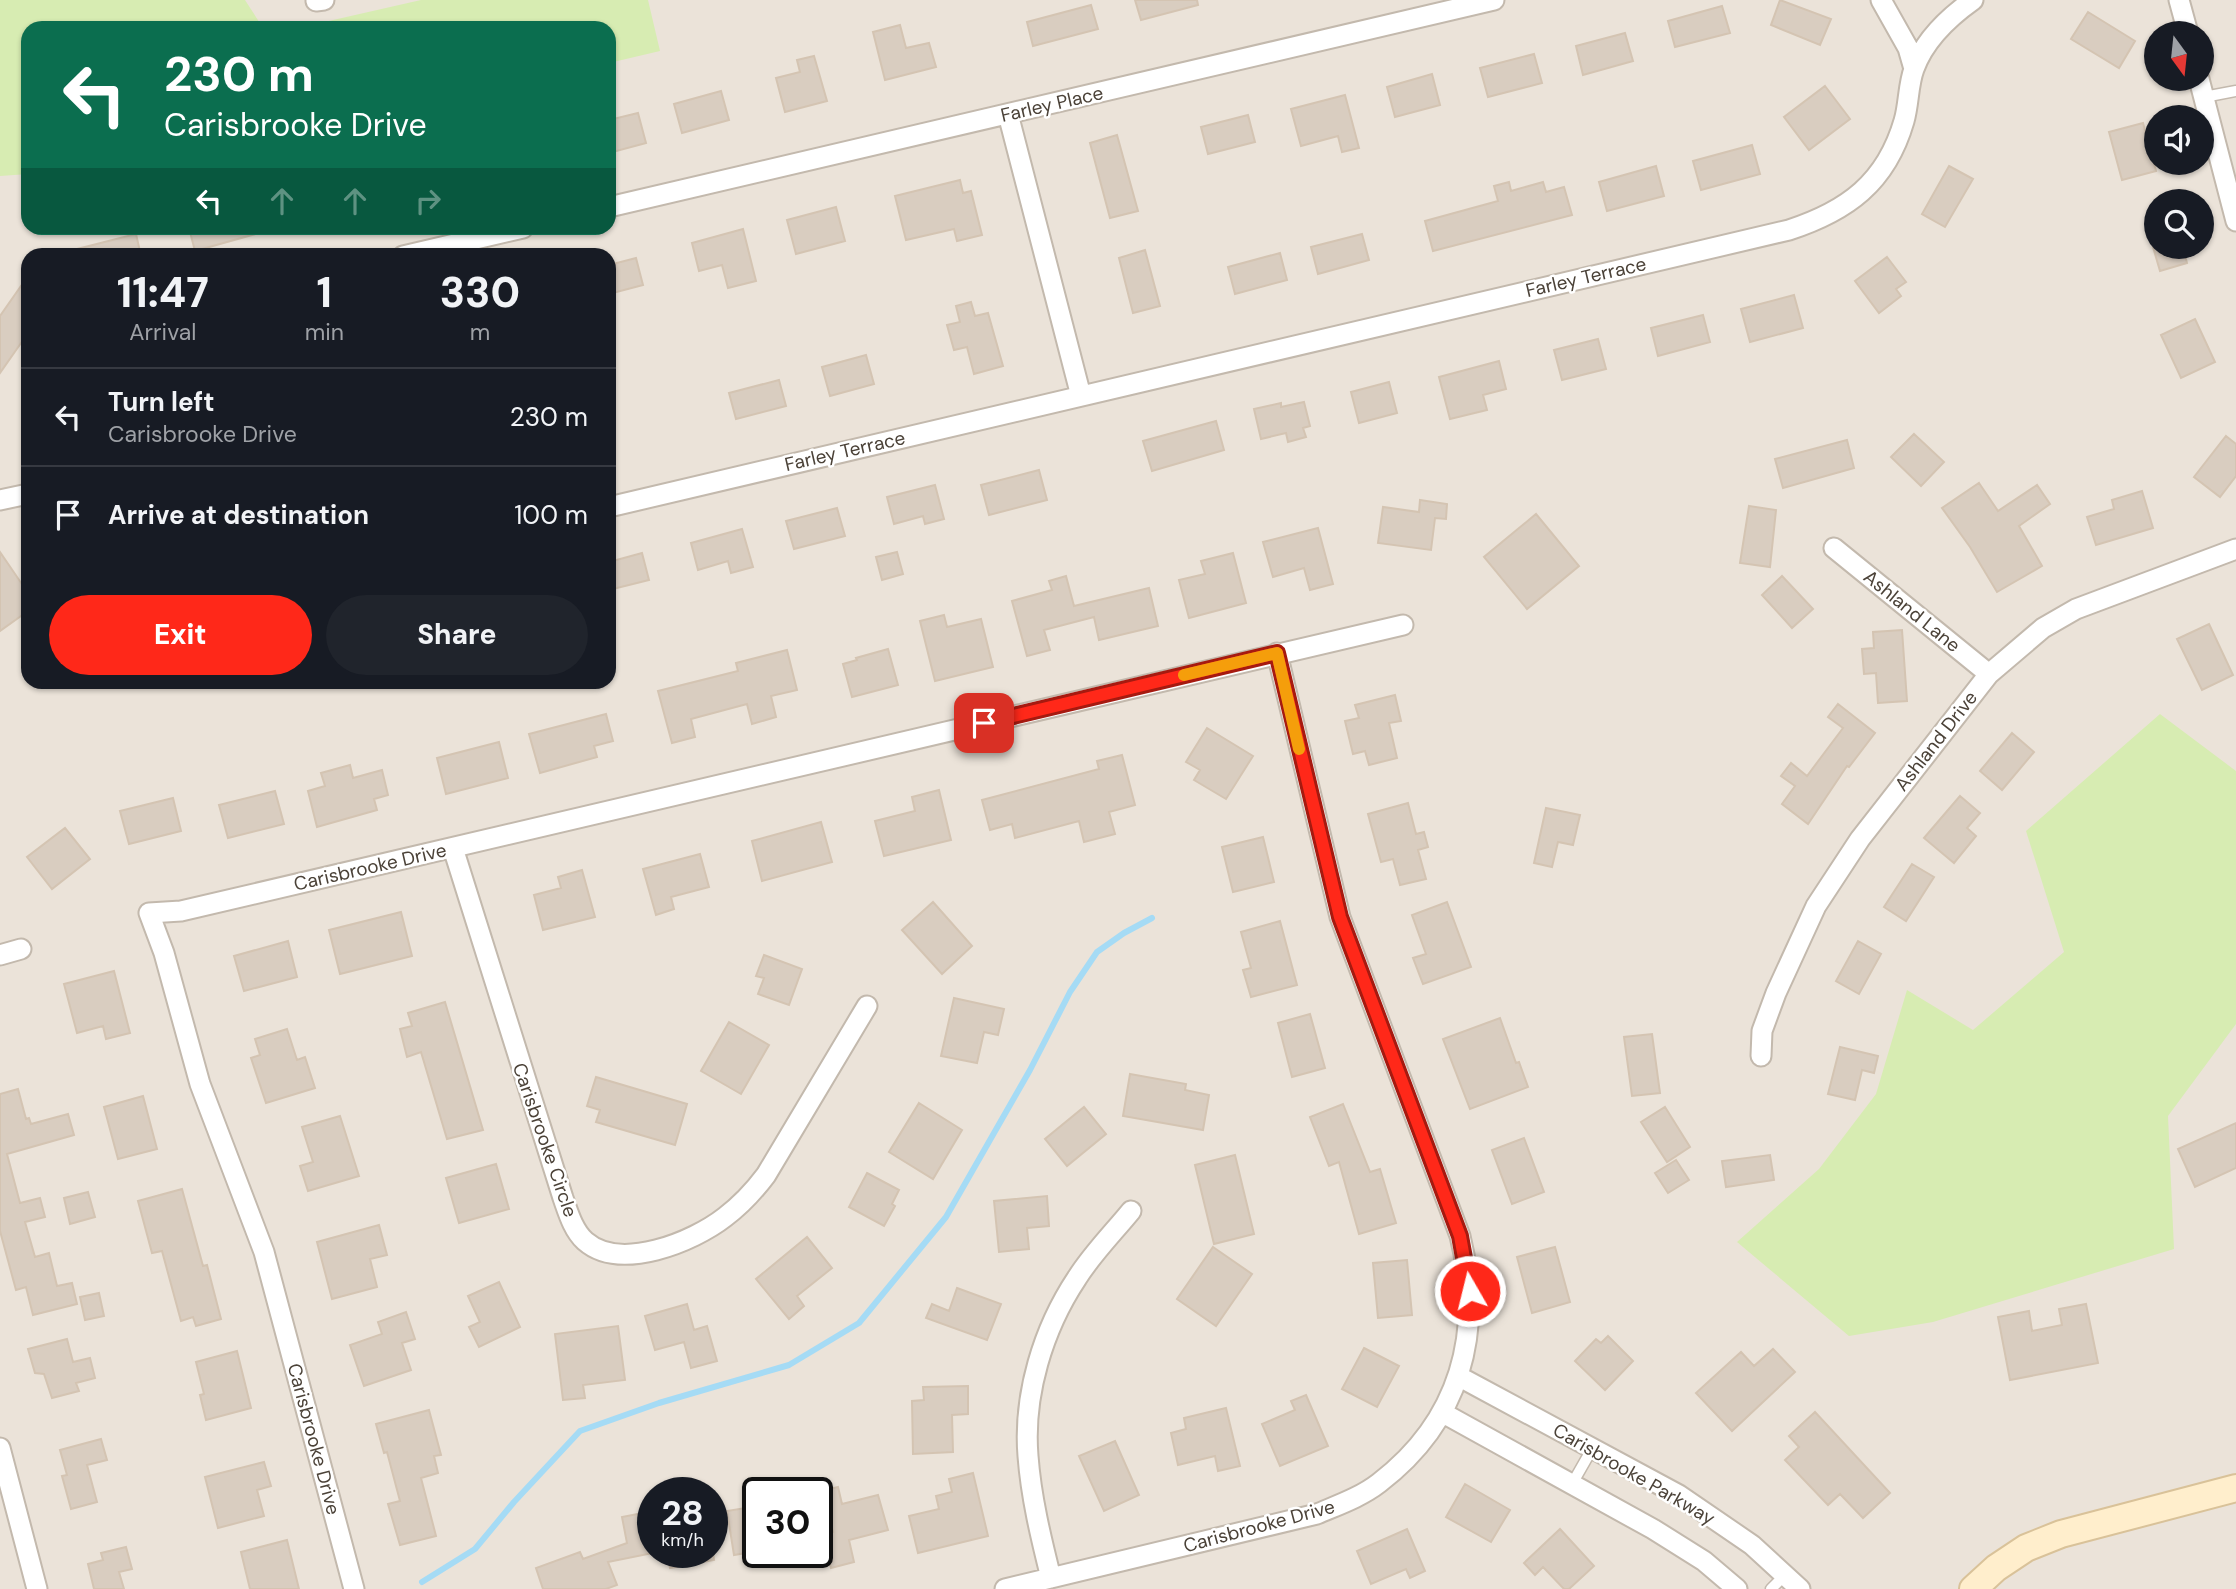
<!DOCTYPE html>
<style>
body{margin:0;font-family:"DM Sans",sans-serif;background:#20242c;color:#f1f3f6;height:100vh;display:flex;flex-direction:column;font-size:26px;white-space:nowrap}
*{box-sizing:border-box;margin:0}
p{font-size:23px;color:#9ea1a6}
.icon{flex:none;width:38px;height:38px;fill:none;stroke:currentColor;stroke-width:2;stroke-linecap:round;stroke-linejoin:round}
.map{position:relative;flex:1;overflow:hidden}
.panel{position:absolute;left:21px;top:248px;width:595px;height:441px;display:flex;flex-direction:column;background:#171b24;border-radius:21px;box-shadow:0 2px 5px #0004}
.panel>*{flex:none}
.top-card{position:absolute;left:21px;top:21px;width:595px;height:214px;border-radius:21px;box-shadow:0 2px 5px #0004;background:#0b6e4f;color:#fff;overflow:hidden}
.needle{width:46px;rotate:165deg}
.buttons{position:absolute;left:2144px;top:21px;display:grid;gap:14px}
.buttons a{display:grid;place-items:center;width:70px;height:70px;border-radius:50%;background:#171b24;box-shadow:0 2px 5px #0004;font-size:35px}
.speed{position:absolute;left:637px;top:1477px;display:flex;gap:14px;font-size:35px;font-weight:700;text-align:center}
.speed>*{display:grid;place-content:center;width:91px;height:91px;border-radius:50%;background:#171b24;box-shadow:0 2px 5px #0004;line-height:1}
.speed small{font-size:18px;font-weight:400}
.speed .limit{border:4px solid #111;border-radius:10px;background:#fff;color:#111}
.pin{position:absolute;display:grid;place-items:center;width:60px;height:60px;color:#fff;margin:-30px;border-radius:14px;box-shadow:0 4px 10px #0006}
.me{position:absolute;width:77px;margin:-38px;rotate:352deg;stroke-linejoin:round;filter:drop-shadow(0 0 5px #0008)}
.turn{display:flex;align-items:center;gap:24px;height:147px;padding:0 28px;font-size:32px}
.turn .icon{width:91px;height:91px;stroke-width:2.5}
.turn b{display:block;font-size:49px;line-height:60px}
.lanes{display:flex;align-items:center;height:66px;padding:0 28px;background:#0003;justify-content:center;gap:35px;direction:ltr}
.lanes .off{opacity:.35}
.eta{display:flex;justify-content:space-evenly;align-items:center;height:119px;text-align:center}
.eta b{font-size:42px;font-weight:800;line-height:49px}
.cta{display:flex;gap:14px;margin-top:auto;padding:14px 28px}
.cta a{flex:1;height:80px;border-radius:42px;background:#ff2819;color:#fff;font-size:28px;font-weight:800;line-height:80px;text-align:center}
.cta a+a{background:#20242c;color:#f1f3f6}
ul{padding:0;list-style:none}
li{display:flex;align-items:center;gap:21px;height:98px;padding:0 28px;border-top:2px solid #363941}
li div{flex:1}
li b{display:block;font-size:26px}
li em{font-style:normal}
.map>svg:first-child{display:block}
.residential{fill:#ebe3d9;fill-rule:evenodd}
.green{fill:#d7ecb2}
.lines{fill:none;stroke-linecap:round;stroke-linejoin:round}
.stream{stroke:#a5dbf5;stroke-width:6}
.building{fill:#d9cdc0;stroke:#d4c4b2;stroke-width:2}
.lane-casing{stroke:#c3b9ad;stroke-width:13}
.street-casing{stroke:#c3b9ad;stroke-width:23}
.secondary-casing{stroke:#d9c299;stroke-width:30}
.lane{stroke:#fff;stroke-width:10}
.street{stroke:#fff;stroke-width:19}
.secondary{stroke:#fec;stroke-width:26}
.route-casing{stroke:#a61a10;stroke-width:18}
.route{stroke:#ff2819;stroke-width:12}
.slow{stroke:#f59e0b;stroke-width:12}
.labels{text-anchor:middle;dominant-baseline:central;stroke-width:5;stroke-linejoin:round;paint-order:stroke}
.street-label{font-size:19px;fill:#4b4238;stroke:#fff}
</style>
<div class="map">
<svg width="2236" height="1589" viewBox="0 0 2236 1589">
<rect width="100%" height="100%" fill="#f6f2eb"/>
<!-- residential -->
<path class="residential" d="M0 0H2236V1589H0ZM28 28H609V228H28ZM2156 33H2202V79H2156ZM2156 117H2202V163H2156ZM2156 201H2202V247H2156ZM28 256H609V682H28ZM653 1493H712V1552H653ZM758 1493H817V1552H758Z"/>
<!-- green -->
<path class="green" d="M0 0H245L263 28H28V174L0 176Z
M421 0H648L660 51 609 63V28H298Z
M2160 714 2236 771V1024L2168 1116 2174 1249 1933 1322 1849 1336 1737 1242 1819 1169 1876 1094 1907 990 1973 1030 2064 952 2026 831Z"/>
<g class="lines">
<!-- stream -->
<path class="stream" d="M422 1582 475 1549 514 1502 580 1431 659 1403 789 1365 859 1323 946 1217 1030 1070 1070 992 1097 952 1124 933 1152 918"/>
</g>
<!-- building -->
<path class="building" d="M1135 0H1197L1198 5 1141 20Z
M1780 0 1831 19 1820 45 1771 25Z
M1091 5 1098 29 1033 46 1027 22Z
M1722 6 1730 33 1675 47 1668 21Z
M2088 12 2135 41 2119 68 2071 39Z
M900 25 906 48 929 43 936 67 885 80 873 32Z
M1625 33 1633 61 1583 75 1576 46Z
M1534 54 1542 83 1488 97 1480 68Z
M814 56 827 101 785 112 776 78 800 72 797 60Z
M1432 74 1440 105 1395 117 1387 87Z
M1825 86 1850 119 1809 150 1784 117Z
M721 91 729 120 682 133 674 104Z
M1345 95 1359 148 1342 152 1338 136 1301 146 1291 109Z
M638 113 646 143 609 153V120Z
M1248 115 1255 142 1208 154 1201 127Z
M2143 123 2156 171 2122 180 2109 132Z
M1117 135 1138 211 1110 218 1090 143Z
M1752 145 1760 174 1701 190 1693 161Z
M1656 166 1664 196 1607 211 1599 182Z
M1949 166 1973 179 1945 227 1922 214Z
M960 180 963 193 971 191 982 235 957 241 954 229 906 240 895 196Z
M1509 182 1511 191 1543 182 1546 192 1564 187 1572 215 1433 251 1425 221 1498 201 1494 186Z
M836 207 845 241 796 254 787 220Z
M189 228H258L259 233 195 251Z
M743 229 756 281 728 288 722 265 699 271 692 243Z
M136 234 141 256H74L73 250Z
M1362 234 1369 260 1318 274 1311 247Z
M2153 247H2183L2187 263 2160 271Z
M1145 250 1160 306 1133 313 1119 258Z
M1280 253 1287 280 1235 294 1228 267Z
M1887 257 1906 282 1896 289 1901 296 1879 313 1855 281Z
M636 258 643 285 609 294V265Z
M28 276V333L0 373V316Z
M1794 295 1803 328 1750 342 1741 309Z
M971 302 975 316 988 313 1003 366 974 374 967 347 954 350 947 325 960 322 956 306Z
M1703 315 1710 342 1658 356 1651 328Z
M2195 319 2215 362 2181 378 2161 335Z
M1598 339 1606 369 1562 380 1554 350Z
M866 355 874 384 830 396 822 367Z
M1499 361 1506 389 1483 395 1487 410 1450 419 1439 377Z
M779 380 786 406 736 419 729 393Z
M1389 382 1397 413 1359 423 1351 392Z
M1304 402 1310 426 1303 428 1306 437 1288 442 1286 433 1261 439 1254 409 1281 403V407Z
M1216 421 1224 450 1152 471 1143 441Z
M1914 434 1944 462 1921 486 1891 457Z
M2226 436 2236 444V476L2220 497 2194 477Z
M1847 440 1854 468 1783 488 1775 459Z
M1039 470 1047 500 989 515 981 485Z
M1979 483 1998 511 2037 485 2050 504 2019 526 2042 566 1997 592 1970 547 1942 508Z
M935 485 944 519 925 524 923 516 894 524 887 497Z
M2142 491 2153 528 2096 545 2087 517 2114 509 2112 500Z
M1420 500 1447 504 1446 519 1435 518 1431 550 1378 543 1383 507 1419 512Z
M1749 506 1776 510 1770 567 1740 563Z
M837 508 845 536 794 549 786 521Z
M1536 514 1579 566 1527 609 1484 557Z
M1318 528 1333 584 1310 590 1304 568 1273 577 1263 542Z
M742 529 753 567 731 573 728 561 698 570 691 543Z
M0 552 28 593V611L0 631Z
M897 552 903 574 882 580 876 557Z
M642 553 649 580 609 590V562Z
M1233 553 1246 603 1189 618 1179 580 1205 574 1201 561Z
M1066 576 1074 606 1149 588 1158 626 1099 640 1094 617 1044 630 1050 650 1027 656 1012 601 1052 590 1049 581Z
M1782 576 1813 609 1792 628 1762 595Z
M944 615 947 627 981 619 993 667 935 681 920 621Z
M2209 624 2233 675 2202 690 2177 639Z
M1902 630 1907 701 1878 703 1876 673 1864 674 1862 649 1874 648 1873 632Z
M888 649 898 685 852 697 843 664 857 660 856 658Z
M787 650 797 690 771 696 776 717 752 724 747 704 691 719 695 737 672 743 658 691 738 671 736 663Z
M1395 695 1401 721 1389 723 1397 758 1369 765 1365 751 1353 754 1345 721 1359 718 1355 705Z
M1838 704 1875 733 1849 767 1847 766 1808 824 1782 804 1795 786 1781 776 1791 763 1807 776 1843 728 1828 717Z
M606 714 613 741 594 746 597 757 540 773 529 734Z
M1207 728 1253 756 1226 799 1194 780 1200 770 1186 762Z
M2012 733 2034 752 2002 790 1980 771Z
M499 742 508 778 446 794 437 758Z
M1122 755 1135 805 1109 812 1115 834 1084 842 1079 821 1015 838 1012 824 990 830 982 800 1099 769 1097 761Z
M350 765 353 778 382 770 388 795 374 799 377 810 317 827 308 791 325 786 321 773Z
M939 790 951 840 884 856 875 821 915 811 912 797Z
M275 791 284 824 228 838 219 805Z
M1960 796 1980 813 1967 828 1976 836 1954 863 1924 838Z
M173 798 181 831 129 844 120 811Z
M1408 803 1416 834 1424 832 1428 847 1418 850 1426 879 1400 885 1393 859 1381 862 1368 814Z
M1546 808 1580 815 1573 845 1558 842 1552 867 1534 863Z
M821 822 832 862 762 881 752 841Z
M65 828 90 859 52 889 27 857Z
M1263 837 1274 882 1233 892 1222 847Z
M700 854 709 887 671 897 674 909 656 915 643 869Z
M1912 864 1934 877 1906 921 1884 907Z
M582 870 595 917 543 930 534 895 561 888 558 877Z
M933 902 972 946 942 974 902 930Z
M1447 902 1471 967 1423 984 1413 958 1426 954 1412 915Z
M401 912 412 956 340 974 329 930Z
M1280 921 1297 985 1251 997 1243 970 1251 968 1241 932Z
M288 941 297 977 244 991 234 956Z
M1858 941 1881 954 1859 994 1836 981Z
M764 955 802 969 789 1005 758 994 764 978 756 976Z
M114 971 130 1033 106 1039 103 1026 77 1033 64 984Z
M954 998 1004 1009 998 1035 984 1032 977 1063 941 1056Z
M445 1002 483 1130 447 1139 421 1052 407 1057 400 1029 412 1026 408 1013Z
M1310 1014 1325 1068 1292 1077 1278 1023Z
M1500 1018 1516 1063 1519 1062 1528 1087 1470 1109 1443 1039Z
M729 1022 769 1045 741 1094 701 1071Z
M287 1029 297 1060 305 1057 315 1088 266 1103 251 1058 260 1055 255 1039Z
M1652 1034 1660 1093 1632 1096 1624 1037Z
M1840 1047 1878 1056 1874 1073 1862 1070 1855 1100 1828 1094Z
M1130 1074 1186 1084 1185 1090 1209 1095 1203 1130 1123 1116Z
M596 1077 687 1104 675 1145 596 1122 600 1110 587 1106Z
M18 1089 26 1119 29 1118 31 1124 68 1114 74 1135 7 1154 20 1203 40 1198 45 1217 25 1222 35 1257 49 1253 57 1286 72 1283 77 1304 33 1315 26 1287 16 1290 0 1231V1094Z
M143 1096 157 1149 118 1159 104 1107Z
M919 1103 962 1130 933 1179 889 1152Z
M1343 1104 1370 1172 1380 1169 1396 1223 1359 1234 1339 1162 1329 1166 1310 1117Z
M1084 1107 1106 1134 1067 1166 1045 1139Z
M1665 1107 1690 1147 1667 1162 1641 1122Z
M340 1116 359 1176 308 1191 300 1166 313 1162 302 1127Z
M2236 1123V1168L2195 1187 2178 1149Z
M1524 1138 1544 1192 1512 1204 1492 1150Z
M1235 1155 1254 1234 1214 1244 1195 1165Z
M1770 1155 1774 1180 1726 1187 1722 1161Z
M1676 1160 1689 1180 1668 1193 1655 1173Z
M496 1164 509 1209 459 1223 446 1178Z
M867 1173 899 1190 892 1204 895 1206 884 1226 849 1207Z
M182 1189 203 1266 207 1265 221 1319 196 1326 193 1317 181 1321 162 1251 152 1253 138 1201Z
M88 1192 95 1217 70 1224 64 1198Z
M1047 1196 1049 1226 1027 1228 1029 1249 999 1252 994 1201Z
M379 1225 387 1255 370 1259 377 1287 332 1299 317 1242Z
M807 1237 832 1268 797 1296 804 1306 789 1319 756 1279Z
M1213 1247 1252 1274 1216 1326 1177 1299Z
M1555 1247 1570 1302 1532 1313 1517 1257Z
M1407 1260 1412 1315 1378 1318 1373 1263Z
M499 1282 520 1327 479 1347 469 1327 480 1322 468 1296Z
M957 1288 1001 1304 987 1340 926 1318 932 1304 949 1311Z
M99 1293 104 1316 85 1320 80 1297Z
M687 1304 694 1330 707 1326 717 1361 691 1368 684 1342 655 1350 645 1316Z
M2086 1304 2098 1363 2010 1380 1998 1317 2029 1311 2032 1331 2062 1325 2059 1309Z
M406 1312 415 1339 402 1343 411 1370 364 1386 350 1345 382 1334 378 1322Z
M618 1326 625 1380 583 1385 585 1398 563 1400 555 1334Z
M1608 1336 1633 1361 1605 1390 1575 1361 1596 1339 1601 1343Z
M67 1339 73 1362 90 1358 95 1378 76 1383 79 1391 52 1398 44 1374 35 1373 28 1349Z
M1364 1348 1399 1366 1377 1407 1342 1389Z
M1773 1349 1795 1372 1732 1431 1696 1393 1741 1352 1754 1366Z
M237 1351 251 1408 206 1420 200 1395 204 1394 196 1362Z
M968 1386V1414L952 1415 953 1452 913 1454 912 1401 924 1400 923 1387Z
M1306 1395 1328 1446 1280 1466 1262 1424 1295 1410 1291 1401Z
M1226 1408 1240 1466 1218 1471 1215 1456 1178 1465 1171 1433 1186 1429 1184 1418Z
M429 1410 441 1455 434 1456 438 1473 421 1478 436 1536 400 1545 388 1504 400 1501 387 1452 384 1453 376 1424Z
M1815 1412 1890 1493 1863 1518 1840 1494 1828 1505 1785 1460 1799 1447 1789 1436Z
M101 1439 107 1460 87 1465 97 1502 71 1509 62 1476 67 1475 60 1450Z
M1115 1441 1139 1495 1104 1511 1079 1456Z
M264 1462 271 1486 257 1490 264 1516 218 1528 205 1477Z
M973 1473 988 1536 918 1553 909 1516 939 1509 936 1496 952 1492 949 1479Z
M1465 1484 1510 1510 1491 1542 1446 1517Z
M838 1487 842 1504 878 1495 888 1530 849 1540 854 1562 831 1568 822 1534 833 1532 822 1491Z
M758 1506V1551L734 1555 727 1511Z
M653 1511V1553L608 1562 617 1585 606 1589H543L536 1568 580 1552 583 1559 627 1543 622 1517Z
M1407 1529 1425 1571 1410 1578 1406 1569 1371 1584 1357 1551Z
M1560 1529 1594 1566 1569 1589H1564L1543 1567 1535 1575 1524 1563Z
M287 1540 299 1589H250L241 1552Z
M126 1547 132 1569 119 1572 124 1589H94L88 1564 103 1560 101 1553Z
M667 1552H713L714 1560 670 1568Z"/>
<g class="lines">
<!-- lane casing -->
<g class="lane-casing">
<path id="lane" d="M2204 97 2236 91
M1572 1484 1592 1449
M1771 1589 1785 1575"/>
</g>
<!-- street casing -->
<g class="street-casing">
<path id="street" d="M1881 0 1908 48 1914 69
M2179 0 2188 33
M316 1 324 0
M2199 79 2236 221
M1008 114 1081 396
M609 207 1494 0
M403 256 523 228
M0 500 28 494
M609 507 1789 230C1847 211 1886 183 1904 121 1909 104 1908 85 1914 69 1924 41 1949 17 1973 0
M1834 548 1989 674
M453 848 563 1198C568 1212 573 1230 585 1241 620 1272 693 1242 725 1217 741 1205 754 1191 766 1175L867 1006
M0 955 21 949
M1761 1056 1762 1031 1776 993 1816 906 1860 839 1989 674 2043 628 2076 609 2236 549
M1458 1376 1679 1495 1752 1545 1800 1589
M1443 1413 1653 1529 1704 1561 1737 1589
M0 1448 37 1589
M1051 1578C1041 1538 1031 1497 1028 1456 1023 1395 1043 1329 1077 1278 1092 1254 1113 1233 1131 1211
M354 1589 264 1252 200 1084 164 953 149 913 181 911 1403 625
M1005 1589 1317 1514C1338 1505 1361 1497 1379 1483 1460 1421 1484 1333 1460 1236L1340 917 1277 653"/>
</g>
<!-- secondary casing -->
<g class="secondary-casing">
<path id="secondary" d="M1973 1589 1996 1568 2026 1548 2061 1534 2236 1488"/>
</g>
<!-- lane -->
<use href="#lane" class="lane"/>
<!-- street -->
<use href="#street" class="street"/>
<!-- secondary -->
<use href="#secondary" class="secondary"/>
</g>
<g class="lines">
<!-- route casing -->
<g class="route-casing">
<path id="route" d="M984 723 1277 653 1340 917 1460 1236 1470 1291"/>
</g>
<!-- route -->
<use href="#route" class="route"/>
<!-- slow -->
<path class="slow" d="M1184 675 1277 653 1299 749"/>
</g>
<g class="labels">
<!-- street labels -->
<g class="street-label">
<text transform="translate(1052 104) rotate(-13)">Farley Place</text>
<text transform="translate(1586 277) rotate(-13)">Farley Terrace</text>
<text transform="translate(845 451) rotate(-13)">Farley Terrace</text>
<text transform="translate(1912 611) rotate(39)">Ashland Lane</text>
<text transform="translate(1936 741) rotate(-52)">Ashland Drive</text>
<text transform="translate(370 867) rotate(-13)">Carisbrooke Drive</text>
<text transform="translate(545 1140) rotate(71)">Carisbrooke Circle</text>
<text transform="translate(314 1439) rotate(75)">Carisbrooke Drive</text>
<text transform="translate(1634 1474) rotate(30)">Carisbrooke Parkway</text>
<text transform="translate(1259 1526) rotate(-15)">Carisbrooke Drive</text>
</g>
</g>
</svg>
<div class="buttons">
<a><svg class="needle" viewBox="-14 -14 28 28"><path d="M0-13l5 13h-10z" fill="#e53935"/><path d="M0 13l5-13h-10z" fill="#9ea1a6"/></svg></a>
<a><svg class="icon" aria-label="sound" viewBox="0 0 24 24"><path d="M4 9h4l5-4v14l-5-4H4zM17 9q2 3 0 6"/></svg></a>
<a><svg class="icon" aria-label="search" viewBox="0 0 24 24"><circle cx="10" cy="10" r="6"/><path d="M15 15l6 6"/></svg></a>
</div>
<div class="speed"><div>28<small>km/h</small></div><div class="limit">30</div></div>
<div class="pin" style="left:984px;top:723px;background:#d93025"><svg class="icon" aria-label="arrive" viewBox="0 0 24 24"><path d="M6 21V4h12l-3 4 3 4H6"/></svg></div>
<svg class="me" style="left:1470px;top:1291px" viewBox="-20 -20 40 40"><circle r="17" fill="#ff2819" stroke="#fff" stroke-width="3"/><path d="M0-11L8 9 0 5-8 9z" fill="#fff"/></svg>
<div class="top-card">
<div class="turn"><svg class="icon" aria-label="left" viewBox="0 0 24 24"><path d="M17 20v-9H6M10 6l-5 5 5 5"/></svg><div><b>230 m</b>Carisbrooke Drive</div></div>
<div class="lanes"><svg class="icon" aria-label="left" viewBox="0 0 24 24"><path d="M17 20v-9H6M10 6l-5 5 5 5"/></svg><svg class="icon off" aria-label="ahead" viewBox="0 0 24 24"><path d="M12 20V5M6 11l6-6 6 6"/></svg><svg class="icon off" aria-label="ahead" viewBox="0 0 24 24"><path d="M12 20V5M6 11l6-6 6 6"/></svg><svg class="icon off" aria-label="right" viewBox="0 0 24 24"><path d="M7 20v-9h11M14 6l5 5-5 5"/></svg></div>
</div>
<section class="panel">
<div class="eta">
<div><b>11:47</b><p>Arrival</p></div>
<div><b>1</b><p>min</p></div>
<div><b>330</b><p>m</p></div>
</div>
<ul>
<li><svg class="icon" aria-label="left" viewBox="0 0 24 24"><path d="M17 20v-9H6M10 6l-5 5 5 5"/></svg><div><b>Turn left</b><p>Carisbrooke Drive</p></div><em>230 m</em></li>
<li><svg class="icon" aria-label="arrive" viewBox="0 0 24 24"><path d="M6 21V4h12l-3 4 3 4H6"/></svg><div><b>Arrive at destination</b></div><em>100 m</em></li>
</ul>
<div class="cta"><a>Exit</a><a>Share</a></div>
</section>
</div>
